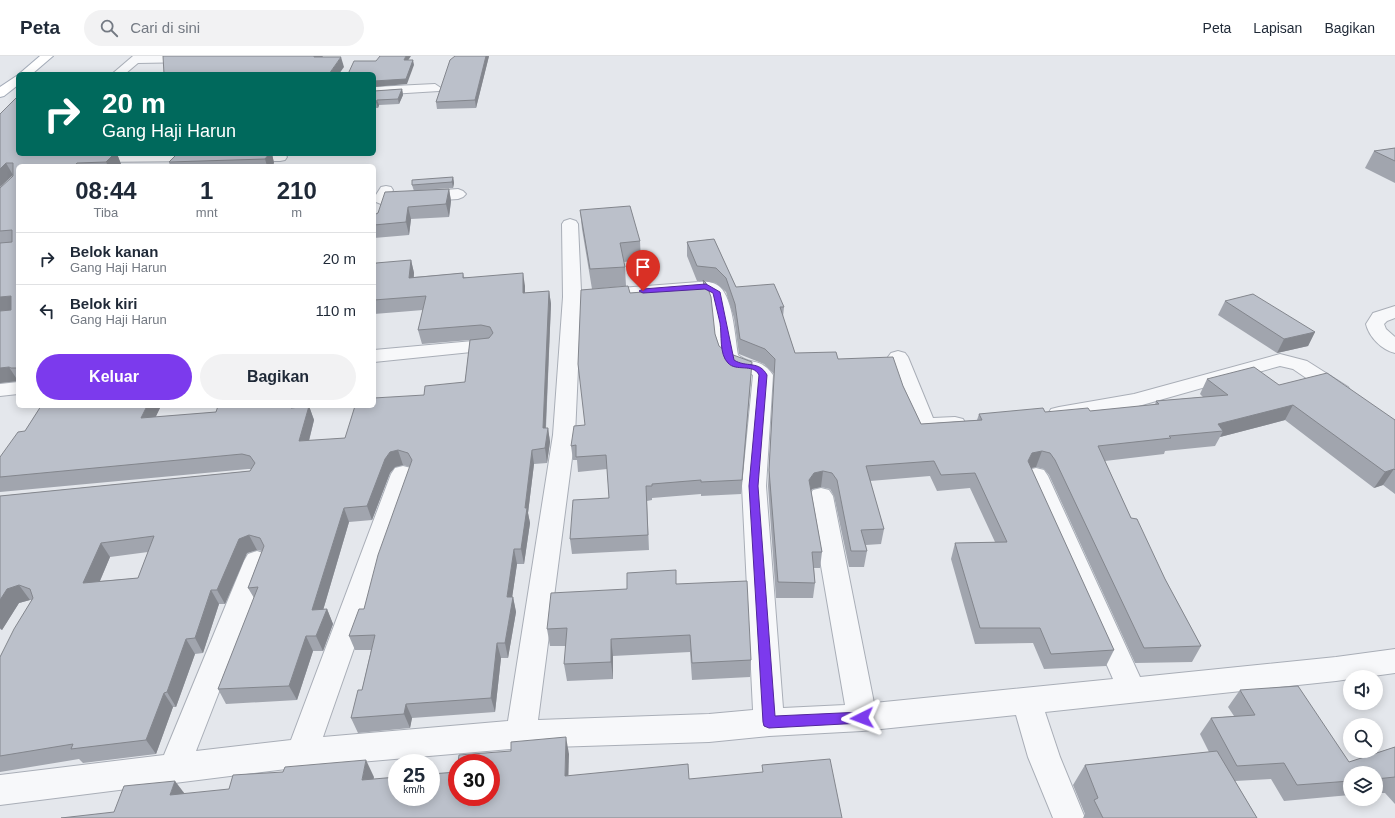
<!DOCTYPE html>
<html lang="id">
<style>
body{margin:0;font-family:Helvetica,sans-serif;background:#f2f2f3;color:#1f2937;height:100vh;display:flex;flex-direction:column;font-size:15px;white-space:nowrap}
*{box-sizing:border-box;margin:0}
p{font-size:13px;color:#747a83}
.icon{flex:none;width:22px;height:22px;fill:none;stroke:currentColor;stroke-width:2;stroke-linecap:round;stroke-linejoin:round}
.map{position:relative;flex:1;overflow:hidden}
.panel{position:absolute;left:16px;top:108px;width:360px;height:244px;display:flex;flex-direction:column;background:#fff;border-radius:6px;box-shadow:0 2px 10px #0003}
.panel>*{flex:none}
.hud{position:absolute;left:16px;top:16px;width:360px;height:84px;border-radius:6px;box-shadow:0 2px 10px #0003;background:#00695c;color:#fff;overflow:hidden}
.controls{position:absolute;left:1343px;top:614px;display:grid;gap:8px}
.controls a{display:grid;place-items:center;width:40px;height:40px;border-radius:50%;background:#fff;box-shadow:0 2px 10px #0003;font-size:20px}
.speed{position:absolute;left:388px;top:698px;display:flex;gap:8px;font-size:20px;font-weight:700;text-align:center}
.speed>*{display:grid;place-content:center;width:52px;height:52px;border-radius:50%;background:#fff;box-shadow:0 2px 10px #0003;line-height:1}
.speed small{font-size:10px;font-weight:400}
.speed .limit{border:6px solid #d22;background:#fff;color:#111}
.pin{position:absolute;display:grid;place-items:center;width:34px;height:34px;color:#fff;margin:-41px -17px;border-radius:50% 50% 50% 0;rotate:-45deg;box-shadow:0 0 4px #0007}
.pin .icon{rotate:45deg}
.me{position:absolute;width:44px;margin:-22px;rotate:267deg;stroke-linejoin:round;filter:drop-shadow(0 0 3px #0008)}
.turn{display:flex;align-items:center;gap:14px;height:84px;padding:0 20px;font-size:18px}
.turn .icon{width:52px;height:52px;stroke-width:2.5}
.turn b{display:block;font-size:28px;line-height:34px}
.eta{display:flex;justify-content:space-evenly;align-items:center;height:68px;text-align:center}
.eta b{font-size:24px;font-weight:700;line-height:28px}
.primary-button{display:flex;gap:8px;margin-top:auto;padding:8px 20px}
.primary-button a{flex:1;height:46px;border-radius:24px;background:#7c3aed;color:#fff;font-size:16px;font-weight:700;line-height:46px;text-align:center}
.primary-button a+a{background:#f2f2f3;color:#1f2937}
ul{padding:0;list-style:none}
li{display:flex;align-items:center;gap:12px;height:52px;padding:0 20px;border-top:1px solid #e0e1e3}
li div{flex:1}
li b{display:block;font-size:15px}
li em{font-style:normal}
header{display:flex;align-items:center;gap:24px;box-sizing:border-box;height:56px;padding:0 20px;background:#fff;border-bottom:1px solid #e0e1e3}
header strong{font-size:19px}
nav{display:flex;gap:22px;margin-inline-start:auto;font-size:14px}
.search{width:280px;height:36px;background:#f2f2f3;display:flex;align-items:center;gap:10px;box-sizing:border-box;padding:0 14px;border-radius:22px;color:#747a83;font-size:15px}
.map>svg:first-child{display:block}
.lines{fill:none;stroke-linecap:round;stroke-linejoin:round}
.minor-casing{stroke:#a9aeb7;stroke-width:2}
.primary-casing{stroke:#a3abb8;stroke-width:2}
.minor{fill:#f7f8fa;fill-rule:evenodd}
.primary{fill:#fff;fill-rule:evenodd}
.wall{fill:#a1a5ae;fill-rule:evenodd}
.shaded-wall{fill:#83868d}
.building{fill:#bbc0ca;stroke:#83868d;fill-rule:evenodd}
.route{fill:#7c3aed;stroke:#51269a}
</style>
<header>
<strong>Peta</strong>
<div class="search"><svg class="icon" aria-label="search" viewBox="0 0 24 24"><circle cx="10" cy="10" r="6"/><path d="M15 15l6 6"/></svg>Cari di sini</div>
<nav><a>Peta</a><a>Lapisan</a><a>Bagikan</a></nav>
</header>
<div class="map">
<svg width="1395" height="762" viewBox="0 0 1395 762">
<rect width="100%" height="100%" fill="#e4e7ec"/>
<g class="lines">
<g class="minor-casing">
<g id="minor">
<polygon points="133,0 194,0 199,3 193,6 138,7 125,18 112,18"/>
<polygon points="435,28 441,32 439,35 374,39 374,31"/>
<polygon points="88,98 209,98 211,101 209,104 204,105 89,106 84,105 82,102"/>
<polygon points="238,98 285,98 287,101 285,104 280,105 243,105 238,104 236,101"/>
<polygon points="386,130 391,131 393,134 391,138 458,133 463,135 466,138 463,141 458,143 381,148 376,146 374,142 381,131"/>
<path d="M570,163L576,165L578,168L581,235L699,226C706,225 715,226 720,231C733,243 735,281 738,299C750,310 760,300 773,319L766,430L783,652L845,649L809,440L813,434L821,432L829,434L833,440L874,647L1113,623L1024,420L1028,414L1036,412L1044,414L1048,420L1140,621L1336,601L1395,593V617L1366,621H1350V623L1336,625L1045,656L1060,701L1085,762H1053L1028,701L1016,659L862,675L769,680L709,686L521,692L302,711L0,749V719L164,699L244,505L248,498L257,495L266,498L270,505L196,695L291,684L391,418L395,412L403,410L411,412L415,418L323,681L508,665L553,379L563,241L562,168L564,165ZM699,236L705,237L710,243C712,260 713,303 729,311C737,315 746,314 753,319L742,430L753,654L709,658L538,664L575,379L581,246Z"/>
<path d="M1395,250V262L1387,265L1384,268L1386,273L1395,281V297C1382,294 1369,281 1366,268L1373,257Z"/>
<polygon points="484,284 491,286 494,290 491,294 374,306 374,294"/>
<polygon points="898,295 905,297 908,301 933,362 955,361 963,363 966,368 963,373 930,376 916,371 888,301 891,297"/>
<polygon points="1280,298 1307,305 1348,331 1351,336 1348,341 1341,342 1334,341 1293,313 1280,310 1135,351 1059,365 1051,363 1048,358 1051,353 1059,351 1134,338"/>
<polygon points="18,326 18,338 0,340 0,328"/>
</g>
</g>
<g class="primary-casing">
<g id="primary">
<polygon points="40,0 53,0 32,18 19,18"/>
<polygon points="18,19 18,29 4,40 0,41 0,31"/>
</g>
</g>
<use href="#minor" class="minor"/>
<use href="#primary" class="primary"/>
</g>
<g class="wall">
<polygon points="455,0 489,0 476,52 437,53 436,46"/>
<polygon points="402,33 403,39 399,48 379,49 378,52 374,52 374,35"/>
<polygon points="0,58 18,98 117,98 121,108 119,110 18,110 18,325 0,327 0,132 13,120 13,119 0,131"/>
<polygon points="1395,92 1395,127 1365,112 1374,95"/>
<polygon points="272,98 274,107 272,110 170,110 169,106"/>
<polygon points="453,121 454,127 453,132 420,134 449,133 451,145 449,161 411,163 409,179 374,182 374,159 378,157 414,135 412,129"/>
<polygon points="580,154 640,185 641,204 624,206 625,211 626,230 592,233 582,173"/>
<polygon points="714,183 736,231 784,251 783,261 795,297 838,303 903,330 921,368 977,364 979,358 1045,356 1090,355 1155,349 1156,345 1203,341 1200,338 1207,323 1279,329 1395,364 1395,438 1383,429 1374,432 1285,364 1220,381 1215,390 1165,395 1164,398 1105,405 1131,462 1165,523 1201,590 1192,606 1135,607 1049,419 1044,413 1036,411 1031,412 1114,594 1106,610 1044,613 1033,587 975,588 951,503 955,487 995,486 970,432 937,435 930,420 870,425 884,473 881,488 866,489 867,495 864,511 849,511 834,440 830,433 821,431 812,433 811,434 822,496 820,512 814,512 815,527 813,542 776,542 768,430 774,318 764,308 739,298 734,262 726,236 716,227 704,225 706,227 715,278 719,290 751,320 741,438 701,440 701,438 652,442 652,444 647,445 649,494 572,498 570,483 609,442 607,413 578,416 577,404 573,404 571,390 585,369 630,237 703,231 703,225 697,225 687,200 687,186"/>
<path d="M411,204L414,217V221L463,217L464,221L525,230V237L549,235L551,248L546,372H548L550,386L547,407L534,408L528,457L530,467L524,508H517L512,541H513L516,556L508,602H501L495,656L412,662L410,672L358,677L351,662L362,634L371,594H355L349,580L364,553L410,411L403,409L395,411L390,417L372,464L349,466L323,554L327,553L333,568L323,595H313L297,644L226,648L218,633L254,542L248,532L262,495L257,494L247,497L225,548H219L203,597L195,598L176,651H173L156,698L83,707L79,703L0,716V601L32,544H30L19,547L2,574L0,573V440L250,415L251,413H248L0,436V401L25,375L41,350H161L155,361L303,350L302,351L309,350L314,364L309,385L345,382L424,339L465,326L470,284L422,288L418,274L423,254L374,258V213ZM148,496L138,522L100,525L110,501Z"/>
<polygon points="1225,245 1315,276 1308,290 1277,297 1218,259"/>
<polygon points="676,528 751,604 750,621 692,624 690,596 613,600 613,623 567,625 564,608 566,590 550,590 547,573 627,533"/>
<polygon points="1240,634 1349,706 1395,691 1395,748 1385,737 1376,737 1376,717 1350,717 1350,739 1284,745 1271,723 1235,725 1257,762 1083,762 1085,758 1073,729 1085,709 1209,696 1200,678 1211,662 1234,660 1228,651"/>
</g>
<g class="shaded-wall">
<polygon points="314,0 323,0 316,11 314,1"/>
<polygon points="406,0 411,0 405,9 404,4"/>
<polygon points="486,0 489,0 476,52 475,44"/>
<polygon points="341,1 344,11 339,18 329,18"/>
<polygon points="413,4 414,9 407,28 374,31 374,25"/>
<polygon points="402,33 403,39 399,48 398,43"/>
<polygon points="377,44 379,49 378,52 376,46"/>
<polygon points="114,98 117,98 121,108 119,110 108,110 106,106"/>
<polygon points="269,98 272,98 274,107 272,110 267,110 265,103"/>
<polygon points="6,107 13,119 0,131 0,113"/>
<polygon points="77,107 78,110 74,110"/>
<polygon points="453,121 454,127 453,132 452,126"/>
<polygon points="449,133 451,145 449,161 446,148"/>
<polygon points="408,151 411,163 409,179 406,166"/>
<polygon points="411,204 414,217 412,235 409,222"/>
<polygon points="523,217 525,230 525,250 523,237"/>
<polygon points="549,235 551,248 545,386 543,372"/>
<polygon points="11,240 18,253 0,255 0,241"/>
<polygon points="1315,276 1308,290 1277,297 1284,283"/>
<polygon points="752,306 751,320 741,438 742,424"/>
<polygon points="9,311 18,325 0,327 0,312"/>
<polygon points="1293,349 1285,364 1220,381 1223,375 1218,368"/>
<polygon points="147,350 161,350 148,377 141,362"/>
<polygon points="292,350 303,350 297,366 291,352"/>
<polygon points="309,350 314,364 305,400 299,385"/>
<polygon points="548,372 550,386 547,407 545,392"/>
<polygon points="398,394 403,409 395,411 390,417 372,464 367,450 385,403 390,396"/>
<polygon points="532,394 534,408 528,457 530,467 524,508 521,493 525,452"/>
<polygon points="1042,395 1036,411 1027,413 1028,405 1032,397"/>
<polygon points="1394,413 1383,429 1374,432 1385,416"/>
<polygon points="823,415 821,431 812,433 808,440 809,424 814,417"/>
<polygon points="344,452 349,466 319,568 312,554"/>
<polygon points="249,479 257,494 247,497 225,548 217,534 239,483"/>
<polygon points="101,487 110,501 93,541 83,527"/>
<polygon points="514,493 517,508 510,556 507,541"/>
<polygon points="19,529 30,544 19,547 2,574 0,572 0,544 7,533"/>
<polygon points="211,534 219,548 203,597 195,582"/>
<polygon points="513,541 516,556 508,602 505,587"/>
<polygon points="327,553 333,568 323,595 316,580"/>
<polygon points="306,580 313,595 297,644 289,630"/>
<polygon points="186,583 195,598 176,651 167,636"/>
<polygon points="611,583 613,600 613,623 611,606"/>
<polygon points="497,587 501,602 495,656 491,642"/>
<polygon points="164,637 173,651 156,698 146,684"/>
<polygon points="406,648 412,662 410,672 404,658"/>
<polygon points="566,681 569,698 568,737 565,720"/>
<polygon points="366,704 374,721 370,741 362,724"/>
<polygon points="175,725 188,742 170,739"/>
</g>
<g class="building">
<polygon points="163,0 314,0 314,1 341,1 329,18 164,18"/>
<polygon points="380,0 406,0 404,4 413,4 406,23 374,25 374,18 348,18 354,5 376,5"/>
<polygon points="455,0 486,0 475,44 436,46 450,4"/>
<polygon points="402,33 398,43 377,44 376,46 374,46 374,35"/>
<polygon points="18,40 18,98 114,98 106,106 77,107 74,110 18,110 18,312 11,312 9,311 0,312 0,255 11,254 11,240 0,241 0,187 12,186 12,174 0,175 0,132 13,120 13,107 6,107 0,113 0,58"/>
<polygon points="1395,92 1395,105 1374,95"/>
<polygon points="177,98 269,98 265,103 169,106"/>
<polygon points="453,121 452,126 412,129 412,124"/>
<polygon points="449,133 446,148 408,151 406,166 374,169 374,159 378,157 385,136"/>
<polygon points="630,150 640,185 620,187 625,211 590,213 580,154"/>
<polygon points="714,183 736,231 774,228 784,251 780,251 795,297 836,296 838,303 893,301 903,330 921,368 982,364 979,358 1043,352 1045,356 1088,352 1090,355 1159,348 1156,345 1228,339 1207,323 1254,311 1279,329 1327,317 1395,364 1395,414 1394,413 1385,416 1293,349 1218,368 1223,375 1169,380 1171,382 1098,390 1131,462 1137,463 1165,523 1201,590 1144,592 1055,404 1050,397 1042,395 1032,397 1028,405 1114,594 1051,598 1040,572 980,572 955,487 1007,486 975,417 941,419 934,405 866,410 884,473 861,474 867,495 851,495 837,424 832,417 823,415 814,417 809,424 822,496 812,496 815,527 778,526 769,414 775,303 765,293 740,283 735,248 726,222 716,212 697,210 687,186"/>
<path d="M411,204L409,222L463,217V222L523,217V237L549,235L543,372H548L545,392L532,394L525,452H527L521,493H514L507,541H513L505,587H497L491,642L406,648L404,658L351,662L358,634H362L375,579L349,580L359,553H364L378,499L412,404L408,397L398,394L390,396L385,403L367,450L344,452L312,554L327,553L316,580H306L289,630L218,633L258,531L248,532L264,490L260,482L249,479L239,483L217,534H211L195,582L186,583L167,636L164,637L146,684L71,693L73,688L0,700V601L14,573L33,542L30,533L19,529L7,533L0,544V440L250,415L255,407L250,400L242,398L0,421V401L18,376L25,375L41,350H147L141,362L216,356L218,350H292L291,352L309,350L299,385L345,382L355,350H374V342L424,339L425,330L465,326L470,284L489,282L493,277L490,271L481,269L418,274L426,240L374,244V213L376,207ZM154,480L138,522L83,527L101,487Z"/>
<polygon points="703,224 706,227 711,241 715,278 719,290 728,297 752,306 742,424 701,426 701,424 652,428 652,430 646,430 648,479 570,483 573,444 609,442 606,399 576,401 576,389 571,390 574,370 585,369 578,308 581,234 628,230 630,237 705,231"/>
<polygon points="1253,238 1315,276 1284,283 1225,245"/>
<polygon points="676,514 676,528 747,525 751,604 692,607 690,579 611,583 611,606 564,608 567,572 547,573 551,537 627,533 627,517"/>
<polygon points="1298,630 1349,706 1395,691 1395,721 1376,723 1376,717 1350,717 1350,725 1297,729 1284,707 1237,710 1211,662 1255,659 1240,634"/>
<polygon points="566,681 565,720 688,708 689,723 763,716 762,709 830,703 842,762 61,762 114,756 124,730 175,725 170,739 229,733 233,719 283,716 285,711 366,704 362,724 397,721 397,741 431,741 431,718 457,716 457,713 457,741 491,741 491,707 458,707 459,699 511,695 511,686"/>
<polygon points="1217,695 1257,762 1103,762 1094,744 1098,742 1085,709"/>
</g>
<path class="route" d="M706,228L720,236L734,304C746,312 759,304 767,319L758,430L775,660L862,656L867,658L869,662L867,666L862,667L769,672L764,670L763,666L749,430L759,319C753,307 736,316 728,307C719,298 722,279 720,267C718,257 715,247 713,237L705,233L643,237L639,235L643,233Z"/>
</svg>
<div class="controls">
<a><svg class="icon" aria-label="sound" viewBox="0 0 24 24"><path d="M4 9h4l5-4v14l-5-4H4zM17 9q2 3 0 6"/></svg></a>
<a><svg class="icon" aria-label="search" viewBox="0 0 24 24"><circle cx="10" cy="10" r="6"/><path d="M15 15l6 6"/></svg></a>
<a><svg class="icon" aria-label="layers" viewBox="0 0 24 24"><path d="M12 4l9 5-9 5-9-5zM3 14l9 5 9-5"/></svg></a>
</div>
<div class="speed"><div>25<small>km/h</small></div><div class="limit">30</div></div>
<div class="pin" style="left:643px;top:235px;background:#d93025"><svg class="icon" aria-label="arrive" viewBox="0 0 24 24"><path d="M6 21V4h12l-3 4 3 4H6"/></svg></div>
<svg class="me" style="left:862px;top:662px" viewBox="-20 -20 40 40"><path d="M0-17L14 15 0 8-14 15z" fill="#7c3aed" stroke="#fff" stroke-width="4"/></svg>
<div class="hud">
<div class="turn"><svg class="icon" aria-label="right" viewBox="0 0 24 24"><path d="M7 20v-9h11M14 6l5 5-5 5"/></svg><div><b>20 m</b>Gang Haji Harun</div></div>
</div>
<section class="panel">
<div class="eta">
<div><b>08:44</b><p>Tiba</p></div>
<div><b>1</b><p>mnt</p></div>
<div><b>210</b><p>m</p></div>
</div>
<ul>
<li><svg class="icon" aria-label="right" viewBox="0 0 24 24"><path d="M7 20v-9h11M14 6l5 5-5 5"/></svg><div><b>Belok kanan</b><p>Gang Haji Harun</p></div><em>20 m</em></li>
<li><svg class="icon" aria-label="left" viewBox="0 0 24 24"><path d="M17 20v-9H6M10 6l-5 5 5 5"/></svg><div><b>Belok kiri</b><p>Gang Haji Harun</p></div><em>110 m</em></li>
</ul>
<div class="primary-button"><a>Keluar</a><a>Bagikan</a></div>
</section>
</div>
